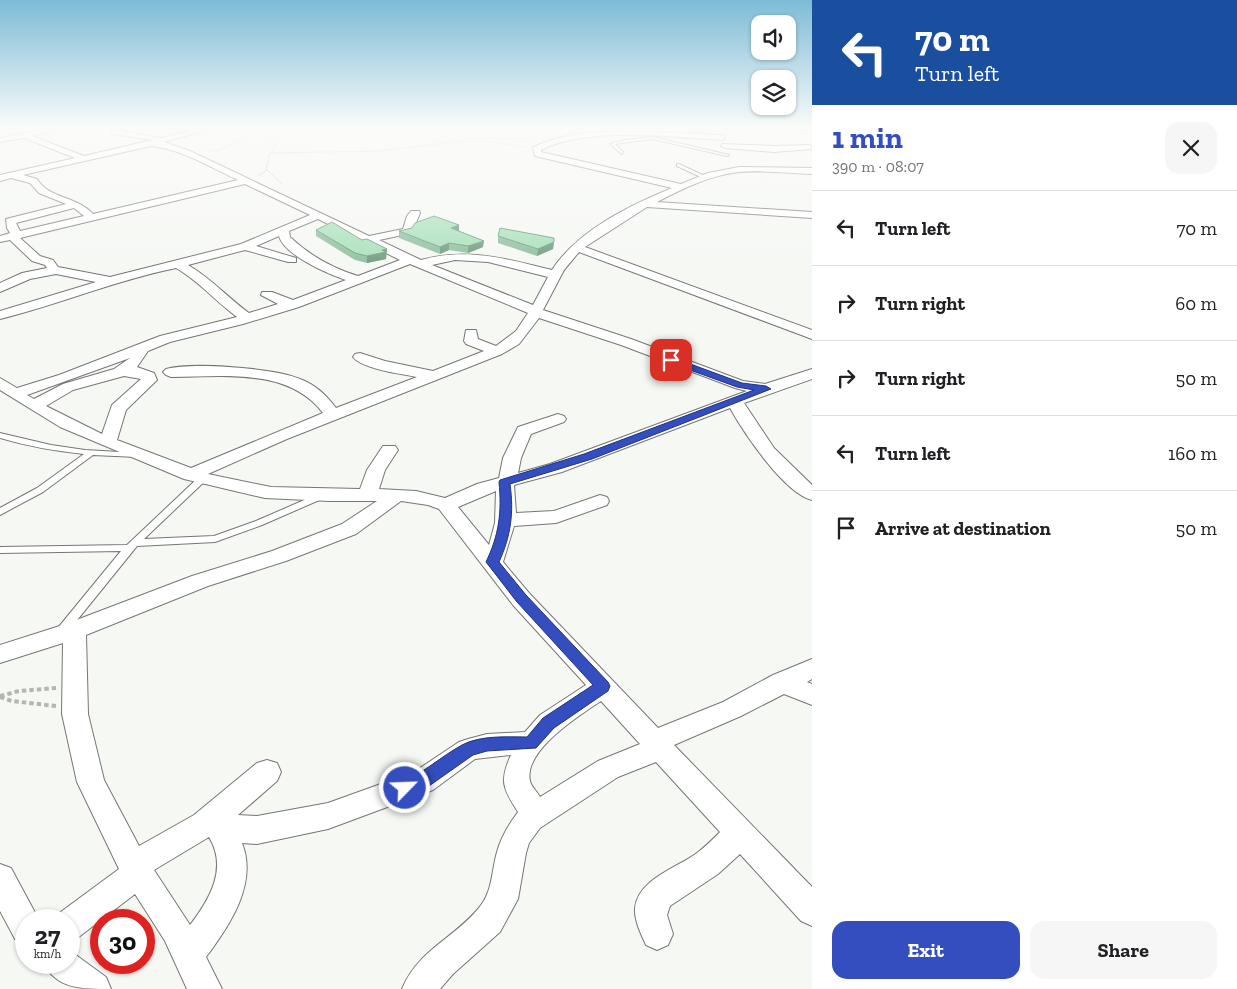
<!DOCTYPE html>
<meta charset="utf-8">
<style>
body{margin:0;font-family:"Zilla Slab",serif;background:#f6f6f6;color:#202124;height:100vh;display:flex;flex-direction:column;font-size:19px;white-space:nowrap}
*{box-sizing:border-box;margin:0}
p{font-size:16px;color:#757577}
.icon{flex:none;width:28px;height:28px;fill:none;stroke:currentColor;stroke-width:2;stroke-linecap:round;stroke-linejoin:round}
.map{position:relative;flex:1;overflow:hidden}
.panel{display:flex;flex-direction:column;background:#fff;width:425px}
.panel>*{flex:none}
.guide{background:#1a4fa0;color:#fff;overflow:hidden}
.fabs{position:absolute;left:751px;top:15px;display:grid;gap:10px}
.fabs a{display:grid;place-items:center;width:45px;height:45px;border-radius:10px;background:#fff;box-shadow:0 1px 4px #0004;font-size:25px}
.speed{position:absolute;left:15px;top:909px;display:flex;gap:10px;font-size:25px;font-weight:700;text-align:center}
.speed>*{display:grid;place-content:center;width:65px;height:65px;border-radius:50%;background:#fff;box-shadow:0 1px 4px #0004;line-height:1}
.speed small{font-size:12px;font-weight:400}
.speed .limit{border:8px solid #d22;background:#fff;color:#111}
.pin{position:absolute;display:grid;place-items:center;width:42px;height:42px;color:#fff;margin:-21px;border-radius:10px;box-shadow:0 2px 8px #0006}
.me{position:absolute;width:55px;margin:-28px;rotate:66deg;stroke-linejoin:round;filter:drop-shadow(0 0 4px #0008)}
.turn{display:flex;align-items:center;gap:18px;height:105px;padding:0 20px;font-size:22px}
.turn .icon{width:65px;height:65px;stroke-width:2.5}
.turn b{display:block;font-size:35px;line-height:42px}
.round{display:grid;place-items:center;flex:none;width:52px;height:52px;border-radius:15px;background:#f6f6f6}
.headline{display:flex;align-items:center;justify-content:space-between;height:85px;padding:0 20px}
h1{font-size:30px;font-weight:700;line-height:38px;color:#344ebf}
.button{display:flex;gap:10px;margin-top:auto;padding:10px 20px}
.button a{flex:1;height:58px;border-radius:15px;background:#344ebf;color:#fff;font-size:20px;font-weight:700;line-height:58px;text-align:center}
.button a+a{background:#f6f6f6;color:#202124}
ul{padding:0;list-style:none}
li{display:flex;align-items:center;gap:15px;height:75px;padding:0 20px;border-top:1px solid #e0e0e0}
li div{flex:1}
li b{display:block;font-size:19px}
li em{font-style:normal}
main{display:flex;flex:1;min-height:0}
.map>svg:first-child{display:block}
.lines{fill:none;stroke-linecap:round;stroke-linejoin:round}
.lane-casing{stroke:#767774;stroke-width:2}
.street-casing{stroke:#767774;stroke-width:2}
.path-far1{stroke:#b5b6b3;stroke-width:1;stroke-dasharray:2 1;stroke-linecap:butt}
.path{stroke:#b5b6b3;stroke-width:4;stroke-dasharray:4.5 3;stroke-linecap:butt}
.lane{fill:#fff;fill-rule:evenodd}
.street{fill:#fff;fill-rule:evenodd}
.wall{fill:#92c2a2}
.shaded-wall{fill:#779e84}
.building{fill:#aae1bc;stroke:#779e84}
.route{fill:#344ebf;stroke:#22337c}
</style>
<main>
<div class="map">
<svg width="812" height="989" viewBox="0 0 812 989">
<rect width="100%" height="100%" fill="#f6f8f4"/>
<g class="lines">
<g class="lane-casing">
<g id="lane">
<polygon points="655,137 657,138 729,155 727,156 652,139 615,144 623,152 622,154 610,144 624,140"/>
<polygon points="677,164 679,164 707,177 703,178 677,166"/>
<path d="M0,433L51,445L85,450L137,453L141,455L137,457L93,455L43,492L0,515V508L37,488L84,454C55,451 27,446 0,438Z"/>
<polygon points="203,475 206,476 207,478 206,480 144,539 214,536 256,521 318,494 324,494 325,496 324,498 262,525 215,542 137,546 65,635 61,636 57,635 56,632 57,629 121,551 0,553 0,547 127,545 200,476"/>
</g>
</g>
<g class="street-casing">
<g id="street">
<path d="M45,129H59L32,136L84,156L152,140L112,134L111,132L115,130L161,138L199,129H210L164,142L190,151L369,236L403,229L407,216L411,211H419L420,213L412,233L379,240L421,260C467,247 507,259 552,270C578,230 629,206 672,188L535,156L533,147C576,127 627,131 674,133C690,134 708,133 724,136L725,138L721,140C667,137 591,126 541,150V152L681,184L708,173L739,167L812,168V174C788,173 763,170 739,172C710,175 682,189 657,202L812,212V218L647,207L585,247L812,330V339L579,252L564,270L543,310L631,339L743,381L765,384L812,369V379L744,403L774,448L812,485V500C784,493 744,433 730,408L562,472L514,485L516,513L554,511L600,495L607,497L609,501L607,505L556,523L514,526L503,562L529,593L658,728L723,702L773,675L812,659V679L807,682L812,684V705L784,694L741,716L674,745L812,887V926L801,921L740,854L718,874L670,906L667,915L673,934L668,945L657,950L646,945C641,934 634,920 635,908C638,879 677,868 697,853C705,847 713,839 720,832L656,762L618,777L540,828L529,843L526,853L518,899L500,932L453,974L440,989H402C418,950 453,939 478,909C493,892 491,873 497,852C501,837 509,824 518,812C503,789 499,781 511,755L475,759L433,790L328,829L257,844L242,843C258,883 230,925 206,957L222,989H187L165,941L135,894L80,936L69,941V920H55L58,914L119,869L77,782L62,714L63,643L0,663V645L66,624L192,576L272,551L342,524L377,501H329L265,498L184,479L60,427L0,390V378L17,388L59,375L160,336L237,317C215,301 199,281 176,268C116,280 60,304 0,319V311L96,282L56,274L30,279L0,292V283L22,273L47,268L45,265L32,261L10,240L0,242V236L10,233L7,228L6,219L66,204L39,193L30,183L11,178L0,181V175L75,158L24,138L0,142V138ZM151,146C181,149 210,167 238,180L93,214C77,196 49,199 37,179L23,175ZM245,184L310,215L241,244L110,277L58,267L53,260L40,256L20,238ZM74,208L84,216L20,231L16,223ZM318,219L400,260L358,276C332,268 309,255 290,237L289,231ZM279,236C284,255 328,274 346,280L293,300L272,292H262L261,295L278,304L249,313C228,298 211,278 188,265L245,250L288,262H296V258L256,246ZM455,260L488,262L548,277L533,305L432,265ZM410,264L528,313L516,331L496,346L478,339L476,330H466L464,341L466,344L484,351L433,371L385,361L360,353L355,354L353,357C362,369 402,374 417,377L336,408C326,395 316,385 300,379C275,368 192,362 166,369L163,372L166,375L171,377C222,377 288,367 323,413L191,468L117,440L126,410L157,380L154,373L137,367L148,351L170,342L243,324L299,307ZM539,318L621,345L735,388L747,391L550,464L518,473L521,458L531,434L564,422L566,419L564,416L558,414L518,427L503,458L499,478L477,484L445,498L416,491L379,489L385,470L398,450L395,446H383L367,470L360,489L271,487L208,474L287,439L502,354L519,344ZM130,358L114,369L63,384L34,399L27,395ZM124,376L141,379L112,405L102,434L46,406L73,390ZM496,491L495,523L489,545L458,507ZM401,501L428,505L439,509L513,605L586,685L540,715L525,732L487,734L468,739L459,742L414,772L328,803L257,816L238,815L277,781L281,772L277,763L267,760L257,763L194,815L139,846L104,780L88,714L86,635L208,586L286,561L356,534ZM601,701L640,744L598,761L540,797C538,793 533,788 531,784C519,753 580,715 601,701ZM209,837C228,868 210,899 190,925L154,870Z"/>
<polygon points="800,129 812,129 812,133 801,131"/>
<polygon points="722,144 774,146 810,145 812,149 774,152 725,148 721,146"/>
<polygon points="0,864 11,868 39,920 26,920 26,944 15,939 0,911"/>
<path d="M69,950L106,977L111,989C81,989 56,989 43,962H69Z"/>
</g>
</g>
<g class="path-far1">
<polyline points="478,140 526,147"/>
<polyline points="210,151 220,150 248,134 268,129"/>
<polyline points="270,153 379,151 485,138 531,140"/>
<polyline points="267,170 283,185"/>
<polyline points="258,175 266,171 269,155 276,146 268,136 268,129"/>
</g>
<g class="path">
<polyline points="0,696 19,691 56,688"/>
<polyline points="0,697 12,701 56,706"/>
</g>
<use href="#lane" class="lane"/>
<use href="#street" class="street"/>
</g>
<g class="wall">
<polygon points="459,225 459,231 483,247 468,253 449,250 440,254 399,238 399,231"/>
<polygon points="316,230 387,249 386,259 367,263 355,260 316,236"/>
<polygon points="498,236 554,242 553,249 537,256 498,243"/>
</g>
<g class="shaded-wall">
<polygon points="459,225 459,231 451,228"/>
<polygon points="484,241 483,247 468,253 468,246"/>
<polygon points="554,242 553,249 537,256 538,249"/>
<polygon points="449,243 449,250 440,254 440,247"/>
<polygon points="387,249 386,259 367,263 367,256 382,250"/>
</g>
<g class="building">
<polygon points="434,216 459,225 451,228 484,241 468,246 449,243 440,247 399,231 412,228 415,223"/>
<polygon points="332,222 362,240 367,239 387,249 382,250 386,252 367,256 355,253 316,230"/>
<polygon points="500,228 554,238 554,242 538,249 498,236"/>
</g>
<linearGradient id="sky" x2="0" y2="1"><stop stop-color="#7dbbd6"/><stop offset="0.48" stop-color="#fbfcfa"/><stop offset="1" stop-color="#fbfcfa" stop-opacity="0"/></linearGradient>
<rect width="812" height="267" fill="url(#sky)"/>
<path class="route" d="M668,358H674L742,383L766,386L771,389L592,459L510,484C514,512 511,536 499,562L526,595L608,682L610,686L608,691L554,728L536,748L487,751L473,755L429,786L405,796L399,793L397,788L399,783C423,774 440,757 462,745C481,735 506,737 527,737L543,718L593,685L517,602L486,562C499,535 502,512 499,482L500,480L584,454L754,390L737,387L668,362Z"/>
</svg>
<div class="fabs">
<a><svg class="icon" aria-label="sound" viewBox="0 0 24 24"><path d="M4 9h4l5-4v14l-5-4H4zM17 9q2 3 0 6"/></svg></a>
<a><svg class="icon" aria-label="layers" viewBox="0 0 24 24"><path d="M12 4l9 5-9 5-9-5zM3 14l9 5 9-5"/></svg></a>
</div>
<div class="speed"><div>27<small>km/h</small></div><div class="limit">30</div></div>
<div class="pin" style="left:671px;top:360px;background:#d93025"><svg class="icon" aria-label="arrive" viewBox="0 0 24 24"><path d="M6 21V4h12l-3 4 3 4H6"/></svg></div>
<svg class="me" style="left:405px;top:788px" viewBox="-20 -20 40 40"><circle r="17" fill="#344ebf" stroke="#fff" stroke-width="3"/><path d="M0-11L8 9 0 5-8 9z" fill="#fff"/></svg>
</div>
<section class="panel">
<div class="guide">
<div class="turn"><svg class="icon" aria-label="left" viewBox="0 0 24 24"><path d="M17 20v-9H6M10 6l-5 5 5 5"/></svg><div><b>70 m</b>Turn left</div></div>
</div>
<div class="headline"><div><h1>1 min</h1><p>390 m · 08:07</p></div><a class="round"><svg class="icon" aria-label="close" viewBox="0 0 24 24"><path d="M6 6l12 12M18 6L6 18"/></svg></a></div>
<ul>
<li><svg class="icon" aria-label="left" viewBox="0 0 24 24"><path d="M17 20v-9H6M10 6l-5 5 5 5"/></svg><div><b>Turn left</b></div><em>70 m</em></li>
<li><svg class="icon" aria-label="right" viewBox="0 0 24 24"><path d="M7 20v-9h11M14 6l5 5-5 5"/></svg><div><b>Turn right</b></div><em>60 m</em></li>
<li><svg class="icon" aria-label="right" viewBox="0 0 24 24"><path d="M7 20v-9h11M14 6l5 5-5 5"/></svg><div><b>Turn right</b></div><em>50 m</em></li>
<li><svg class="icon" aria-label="left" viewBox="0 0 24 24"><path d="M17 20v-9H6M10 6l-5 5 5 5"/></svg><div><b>Turn left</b></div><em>160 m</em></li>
<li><svg class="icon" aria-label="arrive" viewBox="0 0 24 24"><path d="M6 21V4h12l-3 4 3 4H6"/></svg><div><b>Arrive at destination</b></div><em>50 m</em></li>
</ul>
<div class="button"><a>Exit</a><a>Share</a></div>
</section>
</main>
